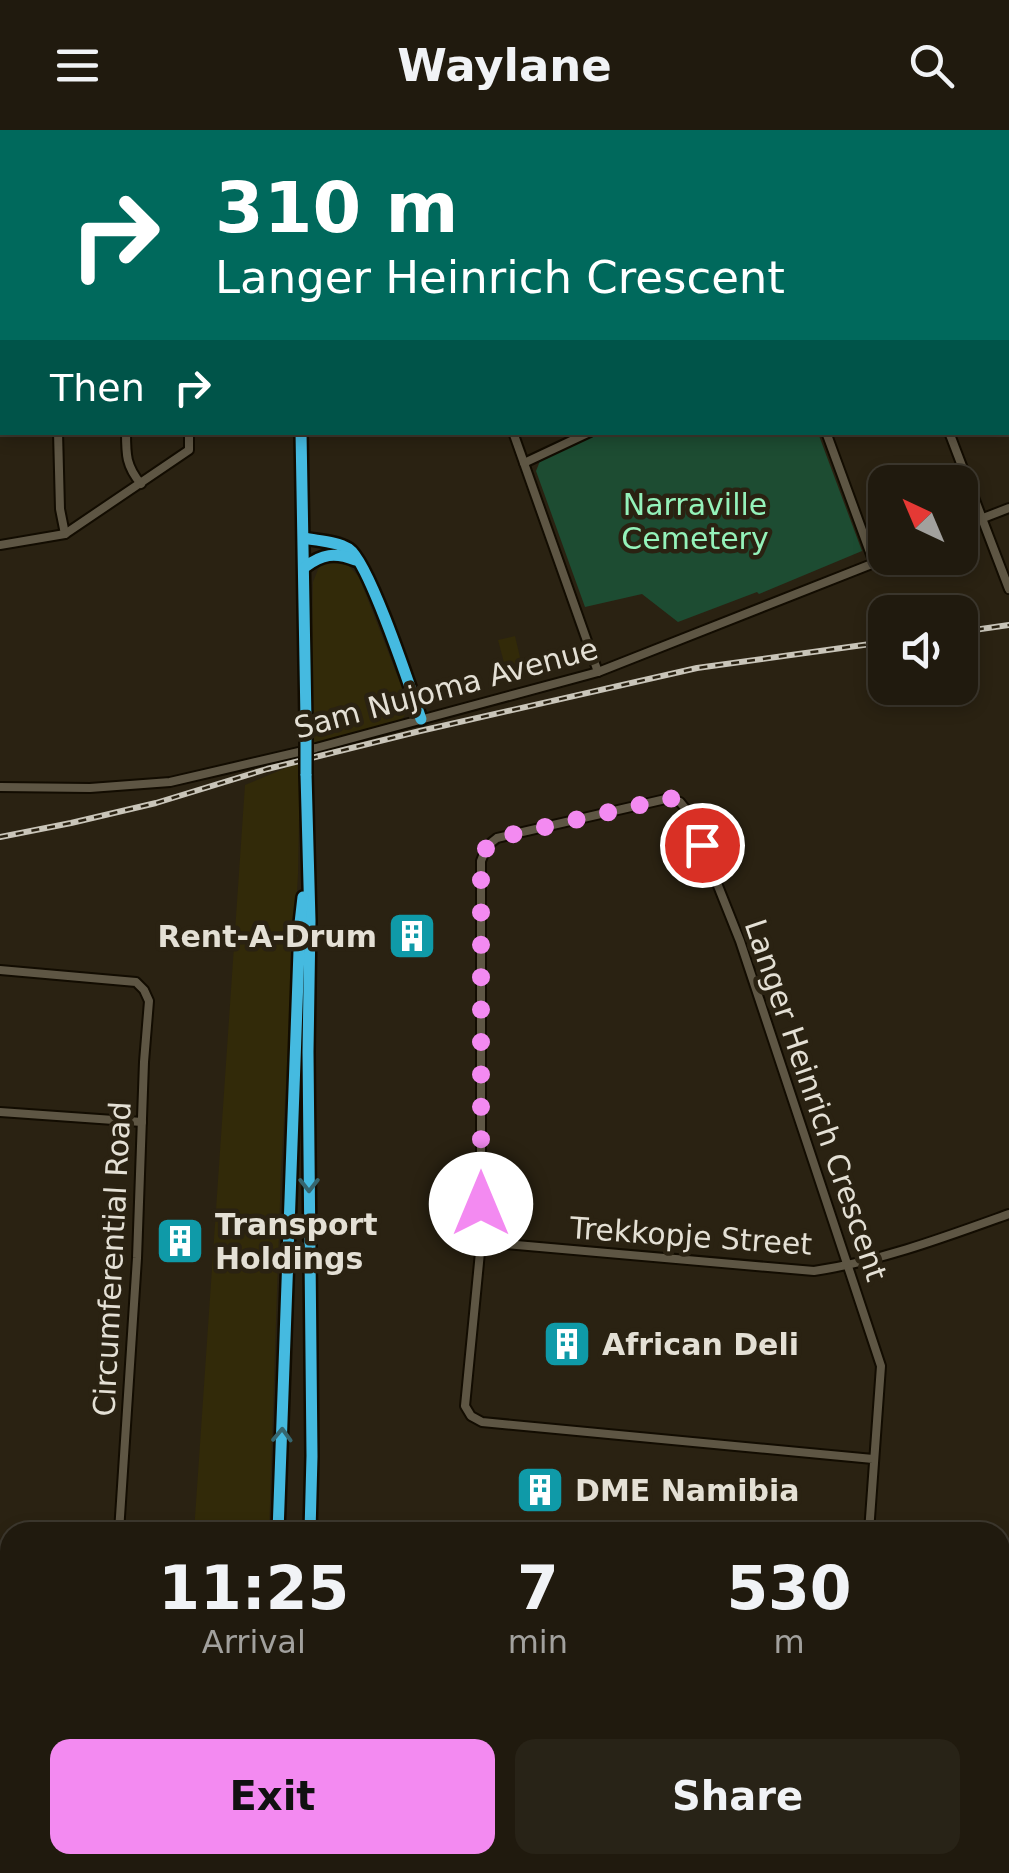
<!DOCTYPE html>
<style>
body{margin:0;font-family:"DejaVu Sans",sans-serif;background:#282317;color:#f1f3f6;height:100vh;display:flex;flex-direction:column;font-size:38px;white-space:nowrap}
*{box-sizing:border-box;margin:0}
p{font-size:32px;color:#a2a19e}
.icon{flex:none;width:55px;height:55px;fill:none;stroke:currentColor;stroke-width:2;stroke-linecap:round;stroke-linejoin:round}
.map{position:relative;flex:1;overflow:hidden}
.drawer{position:absolute;left:0px;top:1392px;width:1010px;height:352px;display:flex;flex-direction:column;background:#201a0e;border-radius:30px 30px 0 0;box-shadow:0 5px 15px #0003,0 0 0 2px #3d382e}
.drawer>*{flex:none}
.guide{position:absolute;left:0px;top:0px;width:1010px;height:305px;box-shadow:0 5px 15px #0003,0 0 0 2px #3d382e;background:#00695c;color:#fff;overflow:hidden}
.needle{width:65px;rotate:316deg}
.fabs{position:absolute;left:868px;top:335px;display:grid;gap:20px}
.fabs a{display:grid;place-items:center;width:110px;height:110px;border-radius:20px;background:#201a0e;box-shadow:0 5px 15px #0003,0 0 0 2px #3d382e;font-size:50px}
.pin{position:absolute;display:grid;place-items:center;width:85px;height:85px;color:#fff;margin:-42px;border:5px solid #fff;border-radius:50%;box-shadow:0 2px 10px #0007}
.me{position:absolute;width:110px;margin:-55px;rotate:0deg;stroke-linejoin:round;filter:drop-shadow(0 0 8px #0008)}
.turn{display:flex;align-items:center;gap:35px;height:210px;padding:0 50px;font-size:45px}
.turn .icon{width:130px;height:130px;stroke-width:2.5}
.turn b{display:block;font-size:70px;line-height:85px}
.then{display:flex;align-items:center;height:95px;padding:0 50px;background:#0003;gap:20px;font-size:38px}
.eta{display:flex;justify-content:space-evenly;align-items:center;height:170px;text-align:center}
.eta b{font-size:60px;font-weight:700;line-height:70px}
.action{display:flex;gap:20px;margin-top:auto;padding:20px 50px}
.action a{flex:1;height:115px;border-radius:20px;background:#f38af1;color:#111;font-size:40px;font-weight:700;line-height:115px;text-align:center}
.action a+a{background:#282317;color:#f1f3f6}
header{display:flex;justify-content:space-between;align-items:center;height:130px;padding:0 50px;background:#201a0e;font-size:45px;font-weight:700}
.map>svg:first-child{display:block}
.green{fill:#1d4c32}
.sand{fill:#322a09}
.lines{fill:none;stroke-linecap:round;stroke-linejoin:round}
.minor-casing{stroke:#120c01;stroke-width:12}
.major-casing{stroke:#120c01;stroke-width:15}
.highway-casing{stroke:#120c01;stroke-width:16}
.minor{stroke:#5e5644;stroke-width:8}
.major{stroke:#4f92a2;stroke-width:10}
.highway{stroke:#45bae0;stroke-width:11}
.rail-casing{stroke:#c9c5b9;stroke-width:6}
.rail{stroke:#2a2212;stroke-width:2.5;stroke-dasharray:8;stroke-linecap:butt}
.highway-bridge-casing{stroke:#120c01;stroke-width:16;stroke-linecap:butt}
.highway-bridge{stroke:#45bae0;stroke-width:11}
.oneway{stroke:#36666f}
.route{stroke:#f38af1;stroke-width:18;stroke-dasharray:0 32.4}
.labels{text-anchor:middle;dominant-baseline:central;stroke-width:9;stroke-linejoin:round;paint-order:stroke}
.park-label{font-size:30px;fill:#94f2ba;stroke:#2a2212}
.street-label{font-size:30px;fill:#e4e0d5;stroke:#2a2212}
.poi-label{font-size:30px;font-weight:bold;fill:#e4e0d5;stroke:#2a2212;text-anchor:start}
</style>
<header><svg class="icon" aria-label="menu" viewBox="0 0 24 24"><path d="M4 6h16M4 12h16M4 18h16"/></svg>Waylane<svg class="icon" aria-label="search" viewBox="0 0 24 24"><circle cx="10" cy="10" r="6"/><path d="M15 15l6 6"/></svg></header>
<div class="map">
<svg width="1009" height="1743" viewBox="0 0 1009 1743">
<rect width="100%" height="100%" fill="#2a2212"/>
<polygon class="green" points="601,303 818,303 862,421 759,464 757,462 678,492 642,464 585,477 536,341 540,331"/>
<g class="sand">
<path d="M333,429L345,432L359,447L408,573C407,586 403,589 392,595L311,615L313,452L319,437Z"/>
<polygon points="515,506 523,540 507,544 498,510"/>
<polygon points="300,632 298,744 281,1041 269,1402 194,1402 245,655"/>
</g>
<g class="lines">
<g class="minor-casing">
<g id="minor">
<polyline points="49,0 49,2"/>
<polyline points="116,0 116,2"/>
<polyline points="156,0 159,2"/>
<polyline points="526,0 527,2"/>
<polyline points="616,0 617,2"/>
<polyline points="763,0 765,2"/>
<polyline points="3,2 26,0"/>
<polyline points="177,2 179,0"/>
<polyline points="413,2 414,0"/>
<polyline points="695,2 700,0"/>
<polyline points="964,2 972,0"/>
<polyline points="992,2 996,0"/>
<polyline points="1008,83 1009,82"/>
<polyline points="1008,232 1009,236"/>
<polyline points="58,302 60,379 65,404"/>
<path d="M126,302C126,325 126,336 141,354"/>
<polyline points="513,302 598,542"/>
<polyline points="826,302 874,433"/>
<polyline points="949,302 1009,459"/>
<polyline points="524,333 590,302"/>
<polyline points="960,397 1009,378"/>
<polyline points="0,415 65,404 189,320 189,302"/>
<polyline points="0,657 90,658 170,652 316,618 598,542 887,428"/>
<polyline points="0,840 136,852 144,860 149,871 144,932 137,1128 119,1402"/>
<polyline points="0,982 142,992"/>
<path d="M481,1112L814,1141C881,1131 945,1107 1009,1084"/>
<polyline points="869,1402 881,1236 740,811 689,683 680,672 670,668 497,708 487,716 481,731 481,1112 465,1276 471,1286 482,1292 873,1329"/>
<polyline points="0,1531 10,1532"/>
<polyline points="1000,1548 1009,1547"/>
<polyline points="843,1743 844,1735"/>
<polyline points="851,1743 852,1735"/>
</g>
</g>
<g class="major-casing">
<g id="major">
<polyline points="0,1681 10,1682"/>
<polyline points="0,1689 10,1690"/>
<polyline points="146,1735 154,1743"/>
<polyline points="520,1735 633,1743"/>
<polyline points="417,1743 453,1735"/>
<polyline points="821,1743 831,1735"/>
</g>
</g>
<g class="highway-casing">
<g id="highway">
<polyline points="305,0 305,2"/>
<polyline points="301,302 306,591"/>
<path d="M304,408C318,411 336,411 349,419C369,432 411,560 421,589"/>
<path d="M305,437C322,424 335,422 355,430"/>
<polyline points="306,644 310,791 308,922 312,1326 310,1402"/>
<polyline points="278,1402 300,793 303,767"/>
<polyline points="174,1735 176,1743"/>
<polyline points="369,1743 370,1735"/>
</g>
</g>
<use href="#minor" class="minor"/>
<use href="#major" class="major"/>
<use href="#highway" class="highway"/>
<g class="rail-casing">
<g id="rail">
<polyline points="960,502 1009,495"/>
<polyline points="0,707 71,693 156,673 267,639 420,601 697,538 885,512"/>
</g>
</g>
<use href="#rail" class="rail"/>
<g class="highway-bridge-casing">
<polyline id="highway-bridge" points="306,591 306,644"/>
</g>
<use href="#highway-bridge" class="highway-bridge"/>
</g>
<defs><path id="oneway-chevron" d="M-2-3.5L2.5 0L-2 3.5" fill="none" stroke-width="1.6" stroke-linecap="round" stroke-linejoin="round" transform="scale(2.5)"/></defs>
<g class="oneway">
<use href="#oneway-chevron" transform="translate(309 1055) rotate(90)"/>
<use href="#oneway-chevron" transform="translate(282 1305) rotate(-88)"/>
</g>
<g class="lines">
<path class="route" d="M481,1074V731L487,716L497,708L670,668C690,676 694,696 702,715"/>
</g>
<defs>
<g id="building-square" transform="scale(2.5)"><rect x="-9" y="-9" width="18" height="18" rx="4" fill="#0f9aa8" stroke="#2a2212"/><path d="M-4-6H4V6H1V3H-1V6H-4ZM-2.5-4.3h1.7v1.8h-1.7ZM.8-4.3h1.7v1.8H.8ZM-2.5-1h1.7V.8h-1.7ZM.8-1h1.7V.8H.8Z" fill="#fff"/></g>
</defs>
<g fill-rule="evenodd">
<use href="#building-square" x="412" y="806"/>
<use href="#building-square" x="180" y="1111"/>
<use href="#building-square" x="567" y="1214"/>
<use href="#building-square" x="540" y="1360"/>
</g>
<g class="labels">
<g class="park-label">
<text x="695" y="374">Narraville<tspan x="695" dy="34">Cemetery</tspan></text>
</g>
<g class="street-label">
<text transform="translate(446 558) rotate(-15)">Sam Nujoma Avenue</text>
<text transform="translate(816 970) rotate(71)">Langer Heinrich Crescent</text>
<text transform="translate(691 1106) rotate(4)">Trekkopje Street</text>
<text transform="translate(112 1129) rotate(-87)">Circumferential Road</text>
</g>
<g class="poi-label">
<text x="377" y="806" text-anchor="end">Rent-A-Drum</text>
<text x="215" y="1094">Transport<tspan x="215" dy="34">Holdings</tspan></text>
<text x="602" y="1214">African Deli</text>
<text x="575" y="1360">DME Namibia</text>
</g>
</g>
</svg>
<div class="fabs">
<a><svg class="needle" viewBox="-14 -14 28 28"><path d="M0-13l5 13h-10z" fill="#e53935"/><path d="M0 13l5-13h-10z" fill="#a2a19e"/></svg></a>
<a><svg class="icon" aria-label="sound" viewBox="0 0 24 24"><path d="M4 9h4l5-4v14l-5-4H4zM17 9q2 3 0 6"/></svg></a>
</div>
<div class="pin" style="left:702px;top:715px;background:#d93025"><svg class="icon" aria-label="arrive" viewBox="0 0 24 24"><path d="M6 21V4h12l-3 4 3 4H6"/></svg></div>
<svg class="me" style="left:481px;top:1074px" viewBox="-20 -20 40 40"><circle r="19" fill="#fff"/><path d="M0-13L10 11 0 6-10 11z" fill="#f38af1"/></svg>
<div class="guide">
<div class="turn"><svg class="icon" aria-label="right" viewBox="0 0 24 24"><path d="M7 20v-9h11M14 6l5 5-5 5"/></svg><div><b>310 m</b>Langer Heinrich Crescent</div></div>
<div class="then">Then<svg class="icon" aria-label="right" viewBox="0 0 24 24"><path d="M7 20v-9h11M14 6l5 5-5 5"/></svg></div>
</div>
<section class="drawer">
<div class="eta">
<div><b>11:25</b><p>Arrival</p></div>
<div><b>7</b><p>min</p></div>
<div><b>530</b><p>m</p></div>
</div>
<div class="action"><a>Exit</a><a>Share</a></div>
</section>
</div>
